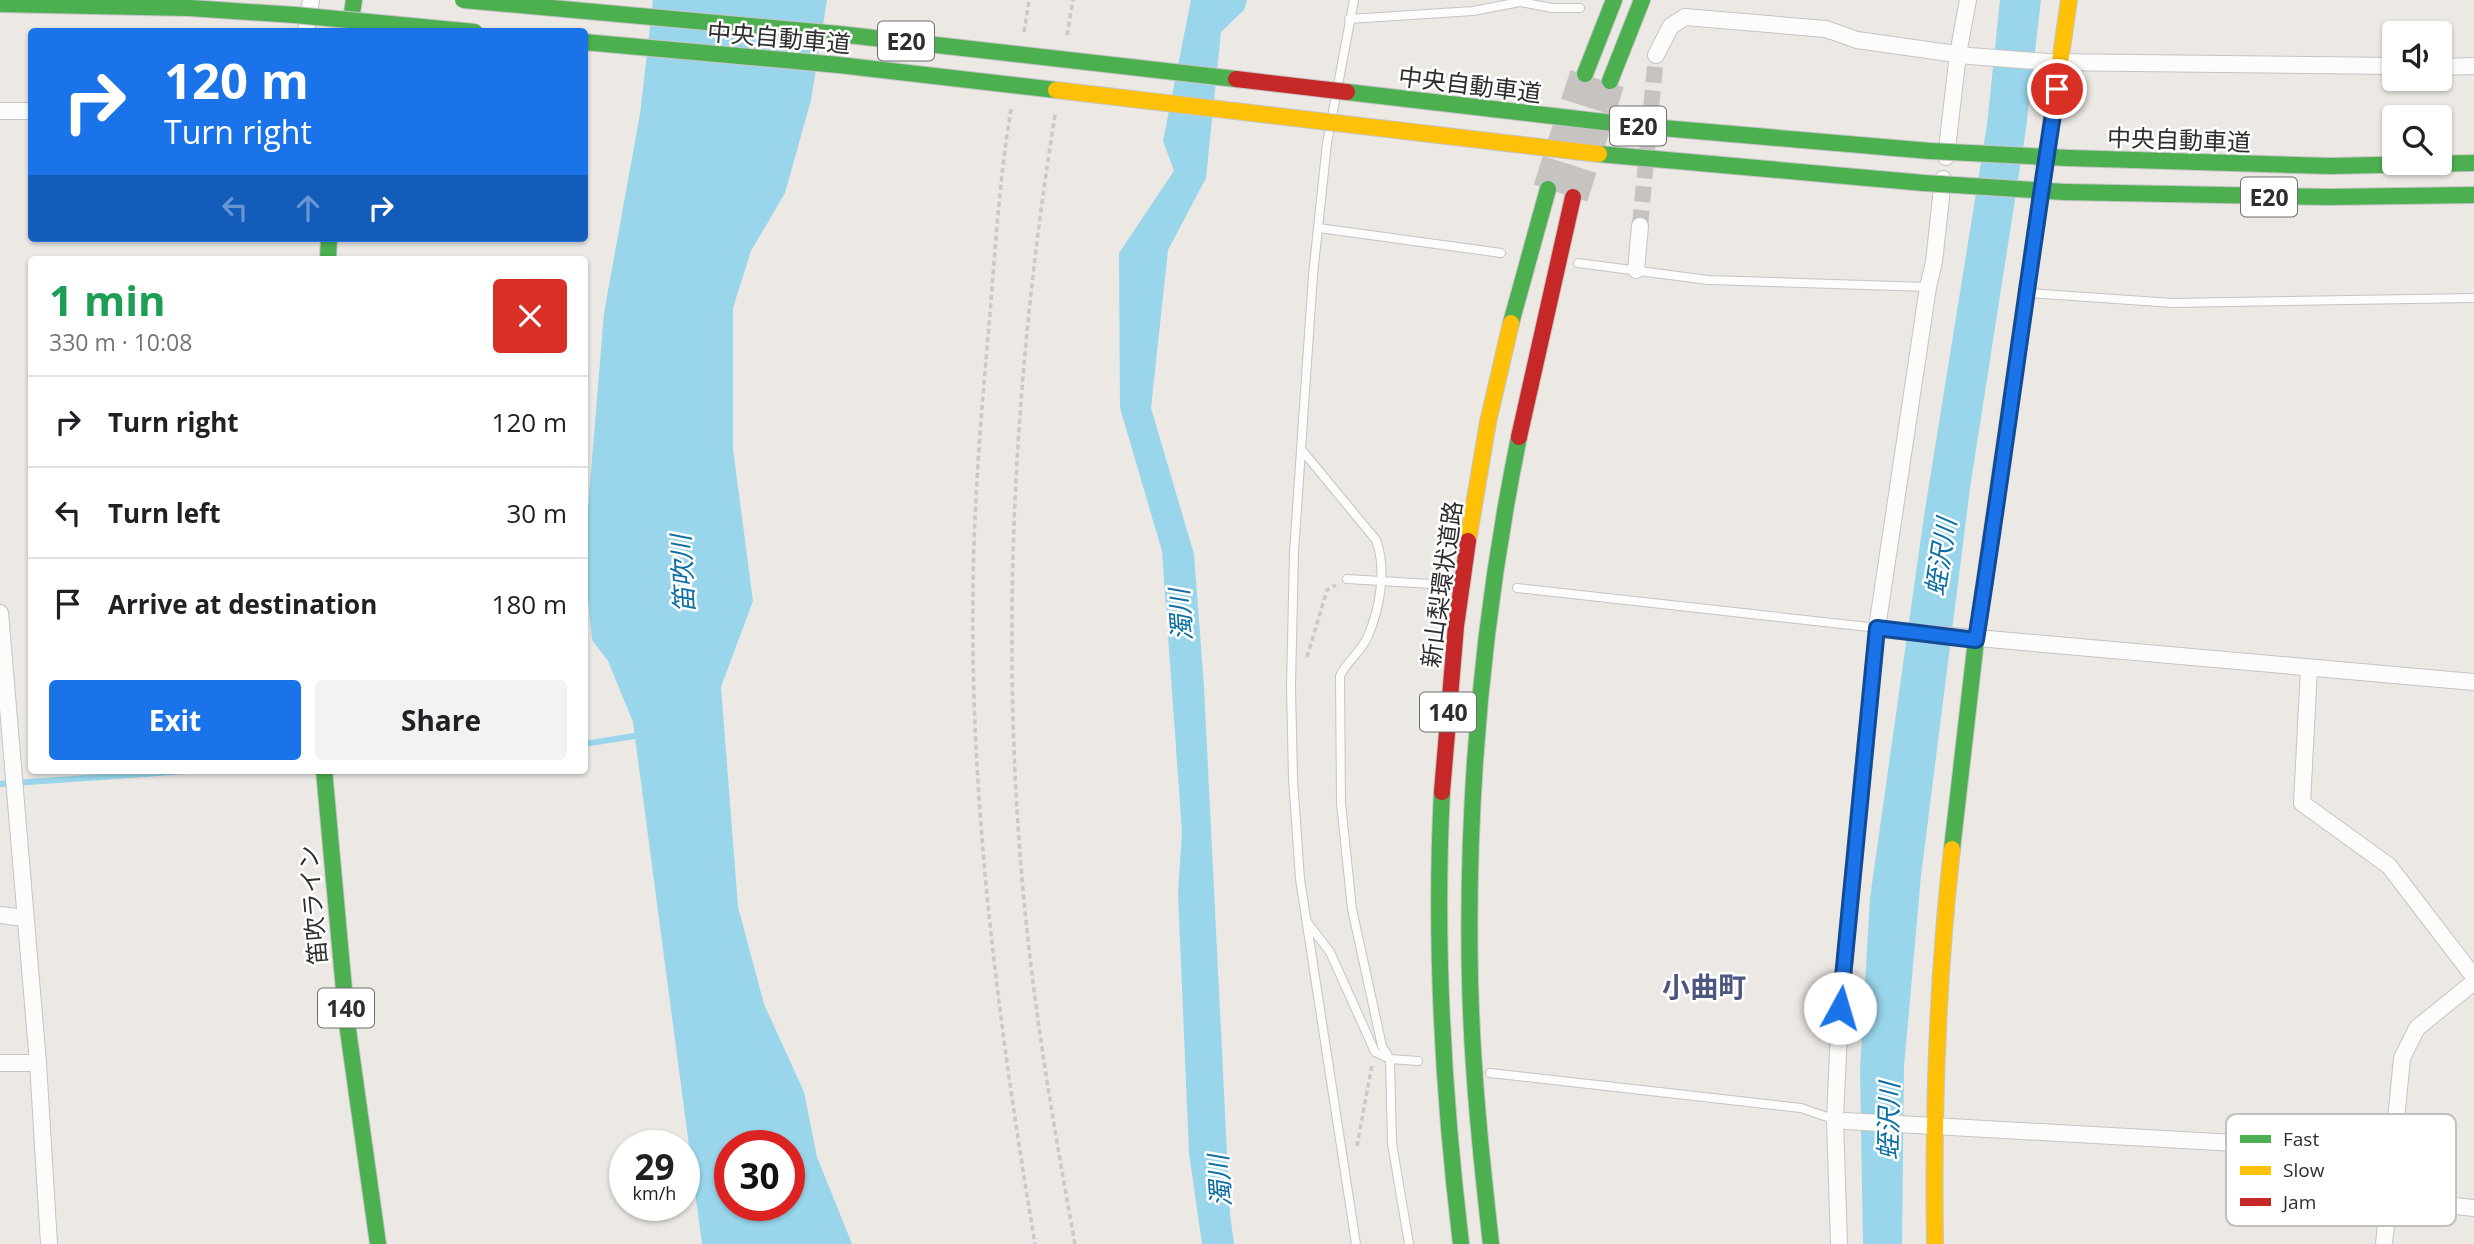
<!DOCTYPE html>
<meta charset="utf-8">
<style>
body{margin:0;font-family:"Open Sans","Noto Sans JP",sans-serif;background:#f2f2f2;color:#202124;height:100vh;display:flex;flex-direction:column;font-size:26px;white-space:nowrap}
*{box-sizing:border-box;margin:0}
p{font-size:23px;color:#757577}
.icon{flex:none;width:38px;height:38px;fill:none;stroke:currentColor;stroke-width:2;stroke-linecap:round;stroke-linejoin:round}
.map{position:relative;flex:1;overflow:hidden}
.drawer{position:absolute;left:28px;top:256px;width:560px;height:518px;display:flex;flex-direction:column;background:#fff;border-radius:7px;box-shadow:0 2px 5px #0004}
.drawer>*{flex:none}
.guide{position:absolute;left:28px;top:28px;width:560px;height:214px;border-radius:7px;box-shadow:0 2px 5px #0004;background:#1a73e8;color:#fff;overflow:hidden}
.fabs{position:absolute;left:2382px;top:21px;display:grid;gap:14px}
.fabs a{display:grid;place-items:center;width:70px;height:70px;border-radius:7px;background:#fff;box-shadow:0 2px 5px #0004;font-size:35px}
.speed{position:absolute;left:609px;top:1130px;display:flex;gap:14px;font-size:35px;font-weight:700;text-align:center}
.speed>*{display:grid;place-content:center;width:91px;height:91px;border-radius:50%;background:#fff;box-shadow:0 2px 5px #0004;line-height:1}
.speed small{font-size:18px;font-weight:400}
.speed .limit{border:10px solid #d22;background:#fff;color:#111}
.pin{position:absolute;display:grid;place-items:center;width:60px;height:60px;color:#fff;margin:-30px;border:4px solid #fff;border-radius:50%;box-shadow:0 2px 7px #0007}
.me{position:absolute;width:77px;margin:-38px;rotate:6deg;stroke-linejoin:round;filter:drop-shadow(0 0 5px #0008)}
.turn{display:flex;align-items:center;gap:24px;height:147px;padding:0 21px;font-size:32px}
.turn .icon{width:91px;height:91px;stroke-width:2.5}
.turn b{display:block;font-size:49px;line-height:60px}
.lanes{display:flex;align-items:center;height:66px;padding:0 21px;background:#0003;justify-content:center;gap:35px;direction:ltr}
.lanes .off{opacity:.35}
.round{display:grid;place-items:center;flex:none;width:74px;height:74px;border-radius:7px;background:#f2f2f2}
.overview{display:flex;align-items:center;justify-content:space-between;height:119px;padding:0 21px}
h1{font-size:42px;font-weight:700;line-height:52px;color:#1e9e55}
.cta{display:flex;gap:14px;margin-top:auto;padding:14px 21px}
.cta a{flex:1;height:80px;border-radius:7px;background:#1a73e8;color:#fff;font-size:28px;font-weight:700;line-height:80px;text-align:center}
.cta a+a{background:#f2f2f2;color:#202124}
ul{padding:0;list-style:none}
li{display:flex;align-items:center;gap:21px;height:91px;padding:0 21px;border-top:2px solid #e0e0e0}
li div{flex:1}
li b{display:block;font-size:26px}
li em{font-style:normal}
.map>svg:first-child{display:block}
.water{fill:#99d6ec;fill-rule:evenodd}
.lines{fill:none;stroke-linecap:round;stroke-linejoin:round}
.stream{stroke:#99d6ec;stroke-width:6}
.street-tunnel{stroke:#c6c3c0;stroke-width:16;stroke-dasharray:16 8;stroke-linecap:butt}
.highway-tunnel{stroke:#c6c3c0;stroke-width:30;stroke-dasharray:30 15;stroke-linecap:butt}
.lane-casing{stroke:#c5c4c5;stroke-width:10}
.street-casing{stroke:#c5c4c5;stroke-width:18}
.fast-casing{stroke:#c5c4c5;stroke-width:18}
.slow-casing{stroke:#c5c4c5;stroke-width:18}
.jam-casing{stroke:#c5c4c5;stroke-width:18}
.path{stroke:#c9c9c8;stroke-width:3.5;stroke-dasharray:5 3.5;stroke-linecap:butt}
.lane{stroke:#fcfcfb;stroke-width:8}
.street{stroke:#fcfcfb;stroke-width:16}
.fast{stroke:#4caf50;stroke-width:16}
.slow{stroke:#ffc107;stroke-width:16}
.jam{stroke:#c62828;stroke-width:16}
.fast-bridge-casing{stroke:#c6c5c4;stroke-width:18;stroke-linecap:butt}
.slow-bridge-casing{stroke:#c6c5c4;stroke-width:18;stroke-linecap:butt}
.jam-bridge-casing{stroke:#c6c5c4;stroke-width:18;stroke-linecap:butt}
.fast-bridge{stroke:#4caf50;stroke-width:16}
.slow-bridge{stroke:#ffc107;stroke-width:16}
.jam-bridge{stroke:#c62828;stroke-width:16}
.route-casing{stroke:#114b97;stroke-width:18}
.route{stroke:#1a73e8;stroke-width:12}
.labels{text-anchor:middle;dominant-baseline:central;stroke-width:5;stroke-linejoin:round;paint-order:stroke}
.shield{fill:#fff;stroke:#6d6d6d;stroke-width:2}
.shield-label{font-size:23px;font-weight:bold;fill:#2e2e2e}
.street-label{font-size:24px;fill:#2e2e2e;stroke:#fff}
.water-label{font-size:26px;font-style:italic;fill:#0d6fa3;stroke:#fff}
.quarter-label{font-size:28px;font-weight:bold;fill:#4d5680;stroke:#fff}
.key{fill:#fff;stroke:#c0c0c0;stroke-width:2}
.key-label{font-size:19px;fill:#2e2e2e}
</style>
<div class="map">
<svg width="2474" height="1244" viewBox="0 0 2474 1244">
<rect width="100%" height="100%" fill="#ece8e4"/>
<g class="water">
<path d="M653,0H827L811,100L785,193L751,251L733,308V449L753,601L721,687L738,907L764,1004L804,1092L817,1157L852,1244H702L633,722L608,661L592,640L584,557L604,313L640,114ZM730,1146H789V1206H730Z"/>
<polygon points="1191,0 1247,0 1244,10 1221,32 1206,178 1168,250 1151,408 1194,554 1204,687 1230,1214 1234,1244 1202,1244 1189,1153 1178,894 1182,832 1162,551 1120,408 1119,253 1174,171 1163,141"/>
<polygon points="2000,0 2041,0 2026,129 1970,488 1921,876 1904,1067 1902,1244 1863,1244 1860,1070 1870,898 1924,516 1987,125"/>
</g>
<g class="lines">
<g class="stream">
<polyline points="584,744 641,735"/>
<polyline points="0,784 202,770"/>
</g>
<polyline class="street-tunnel" points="1640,226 1656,55"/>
<g class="highway-tunnel">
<polyline points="1548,189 1585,74"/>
<polyline points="1573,197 1610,81"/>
</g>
<g class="lane-casing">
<g id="lane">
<polyline points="1354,0 1327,143 1313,275 1294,552 1291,686 1293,779 1300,879 1356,1244"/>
<polyline points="1349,19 1473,11 1520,2 1552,8 1580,8"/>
<polyline points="1319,228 1501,253"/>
<polyline points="1578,263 1708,280 1928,287"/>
<polyline points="2029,293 2173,303 2474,298"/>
<path d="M1301,449L1376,540C1387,569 1380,608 1368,636C1362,651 1347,661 1340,676L1341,803L1352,909L1382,1046L1390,1059L1392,1143L1409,1244"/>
<polyline points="1347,579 1448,585"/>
<polyline points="1517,588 1878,628"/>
<polyline points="1307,922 1330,952 1375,1052 1390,1059 1418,1061"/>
<polyline points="1490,1073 1801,1108 1836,1120"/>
</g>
</g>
<g class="street-casing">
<g id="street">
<polyline points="306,32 311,0"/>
<polyline points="1656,55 1671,26 1685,17 1826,29 1857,40 1970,56 2048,62 2394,66"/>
<polyline points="2440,67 2474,66"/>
<polyline points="0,111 32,111"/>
<polyline points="1946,157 1958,54 1968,0"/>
<polyline points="1636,270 1640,226"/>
<polyline points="0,613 38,1063 49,1244"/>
<polyline points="1887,630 2474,682"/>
<polyline points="2309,668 2302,803 2389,866 2474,977"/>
<polyline points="0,915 24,918"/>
<polyline points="0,1063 38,1063"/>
<polyline points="1846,1121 2393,1152"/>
<polyline points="2389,1199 2474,1208"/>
<polyline points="1839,1244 1835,1120 1840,1008 1877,628 1928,287 1934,262 1943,179"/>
<polyline points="2384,1244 2402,1058 2417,1028 2474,982"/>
</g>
</g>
<g class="fast-casing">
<g id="fast">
<polyline points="0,4 189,8 295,15"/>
<polyline points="349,32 354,0"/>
<polyline points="1585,74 1614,0"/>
<polyline points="1610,81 1642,0"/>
<polyline points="1347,92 1639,126 1930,151"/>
<polyline points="1599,154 1924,183"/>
<polyline points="2069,158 2330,166 2474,163"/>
<polyline points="2064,192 2328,197 2474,195"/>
<polyline points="328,259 329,238"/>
<polyline points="1511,323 1548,189"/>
<polyline points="324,770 347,1023 378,1244"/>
<path d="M1442,792C1434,944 1443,1094 1461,1244"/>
<polyline points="1952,849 1976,640 2020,338"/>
<path d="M1491,1244C1481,1156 1472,1068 1470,980C1466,799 1483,614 1519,437"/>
</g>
</g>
<g class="slow-casing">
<g id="slow">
<polyline points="1345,124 1599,154"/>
<polyline points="2020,338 2069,0"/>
<polyline points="1468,541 1488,422 1511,323"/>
<path d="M1935,1244C1933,1112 1937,980 1952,849"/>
</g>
</g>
<g class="jam-casing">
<g id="jam">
<polyline points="1519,437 1573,197"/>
<polyline points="1442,792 1456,626 1468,541"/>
</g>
</g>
<g class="path">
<polyline points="1024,32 1029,0"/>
<polyline points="1067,35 1073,0"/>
<path d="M1011,109C999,181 995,253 989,326C981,413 974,501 973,589C970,809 999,1028 1035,1244"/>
<path d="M1055,115C1013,377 999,647 1025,911C1036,1023 1055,1134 1075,1244"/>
<polyline points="1307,657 1327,590 1336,585"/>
<polyline points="1357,1146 1372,1065"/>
</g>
<use href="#lane" class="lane"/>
<use href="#street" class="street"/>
<use href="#fast" class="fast"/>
<use href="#slow" class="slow"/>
<use href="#jam" class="jam"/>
<g class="fast-bridge-casing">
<g id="fast-bridge">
<polyline points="463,0 839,34 1236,79"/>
<polyline points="295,15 475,32"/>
<polyline points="584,42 839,65 1056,90"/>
<polyline points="1930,151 2069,158"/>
<polyline points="1924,183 2064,192"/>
</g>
</g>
<g class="slow-bridge-casing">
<polyline id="slow-bridge" points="1056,90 1345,124"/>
</g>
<g class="jam-bridge-casing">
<polyline id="jam-bridge" points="1236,79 1347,92"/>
</g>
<use href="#fast-bridge" class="fast-bridge"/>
<use href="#slow-bridge" class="slow-bridge"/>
<use href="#jam-bridge" class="jam-bridge"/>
</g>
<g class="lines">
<g class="route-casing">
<path id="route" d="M1840,1008L1877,628L1976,640C2005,456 2028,272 2057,89"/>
</g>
<use href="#route" class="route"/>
</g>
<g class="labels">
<g class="shield">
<rect x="878" y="21.5" width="56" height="39" rx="5"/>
<rect x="1610" y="106.5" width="56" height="39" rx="5"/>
<rect x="2241" y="177.5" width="56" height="39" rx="5"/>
<rect x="1420" y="692.5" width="56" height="39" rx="5"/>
<rect x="318" y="988.5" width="56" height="39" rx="5"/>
</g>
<g class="shield-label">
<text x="906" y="41">E20</text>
<text x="1638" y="126">E20</text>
<text x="2269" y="197">E20</text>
<text x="1448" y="712">140</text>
<text x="346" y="1008">140</text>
</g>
<g class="street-label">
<text transform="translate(779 37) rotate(5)">中央自動車道</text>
<text transform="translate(1470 84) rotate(7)">中央自動車道</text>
<text transform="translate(2179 139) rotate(2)">中央自動車道</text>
<text transform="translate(1441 584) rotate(-82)">新山梨環状道路</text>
<text transform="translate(312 905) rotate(-95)">笛吹ライン</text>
</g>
<g class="water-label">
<text transform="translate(1940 557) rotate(-81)">蛭沢川</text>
<text transform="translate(682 574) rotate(-93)">笛吹川</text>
<text transform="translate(1180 615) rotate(-94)">濁川</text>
<text transform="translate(1888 1121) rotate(-89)">蛭沢川</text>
<text transform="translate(1219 1181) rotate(-94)">濁川</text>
</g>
<g class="quarter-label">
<text x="1704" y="986">小曲町</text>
</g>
</g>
<rect x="2226" y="1114" width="230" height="112" rx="10" class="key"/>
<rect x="2240" y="1135" width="31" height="8" fill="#4caf50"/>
<rect x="2240" y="1166" width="31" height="9" fill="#ffc107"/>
<rect x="2240" y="1198" width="31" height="8" fill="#c62828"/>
<g class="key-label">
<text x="2283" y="1146">Fast</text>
<text x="2283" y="1177">Slow</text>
<text x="2283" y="1209">Jam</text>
</g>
</svg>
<div class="fabs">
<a><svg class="icon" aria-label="sound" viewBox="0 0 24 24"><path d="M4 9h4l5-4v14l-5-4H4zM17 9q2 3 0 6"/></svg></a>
<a><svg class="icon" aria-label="search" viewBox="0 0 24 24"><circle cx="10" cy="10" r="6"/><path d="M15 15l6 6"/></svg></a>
</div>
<div class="speed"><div>29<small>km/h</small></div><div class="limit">30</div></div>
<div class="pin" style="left:2057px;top:89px;background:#d93025"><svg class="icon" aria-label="arrive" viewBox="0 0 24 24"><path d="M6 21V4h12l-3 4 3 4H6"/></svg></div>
<svg class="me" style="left:1840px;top:1008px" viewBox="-20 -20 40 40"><circle r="19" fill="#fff"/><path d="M0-13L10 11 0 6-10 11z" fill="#1a73e8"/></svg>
<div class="guide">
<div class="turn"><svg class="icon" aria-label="right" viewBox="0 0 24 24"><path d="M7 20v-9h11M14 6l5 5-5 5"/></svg><div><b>120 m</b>Turn right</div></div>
<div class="lanes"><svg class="icon off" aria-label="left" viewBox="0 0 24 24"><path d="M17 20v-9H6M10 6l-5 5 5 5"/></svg><svg class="icon off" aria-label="ahead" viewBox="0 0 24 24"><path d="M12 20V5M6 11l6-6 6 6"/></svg><svg class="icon" aria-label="right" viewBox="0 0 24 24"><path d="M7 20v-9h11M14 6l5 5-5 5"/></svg></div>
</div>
<section class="drawer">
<div class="overview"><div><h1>1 min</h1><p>330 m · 10:08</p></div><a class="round" style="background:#d93025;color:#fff"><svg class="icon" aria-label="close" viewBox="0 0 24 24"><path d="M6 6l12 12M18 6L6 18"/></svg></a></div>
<ul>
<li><svg class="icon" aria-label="right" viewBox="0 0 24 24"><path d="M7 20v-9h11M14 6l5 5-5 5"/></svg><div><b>Turn right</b></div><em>120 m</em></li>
<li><svg class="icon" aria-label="left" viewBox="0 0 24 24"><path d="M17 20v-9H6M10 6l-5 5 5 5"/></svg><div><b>Turn left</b></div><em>30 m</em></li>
<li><svg class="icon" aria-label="arrive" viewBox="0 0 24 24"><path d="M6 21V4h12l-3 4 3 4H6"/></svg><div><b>Arrive at destination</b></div><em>180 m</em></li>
</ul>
<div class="cta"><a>Exit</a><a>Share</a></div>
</section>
</div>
